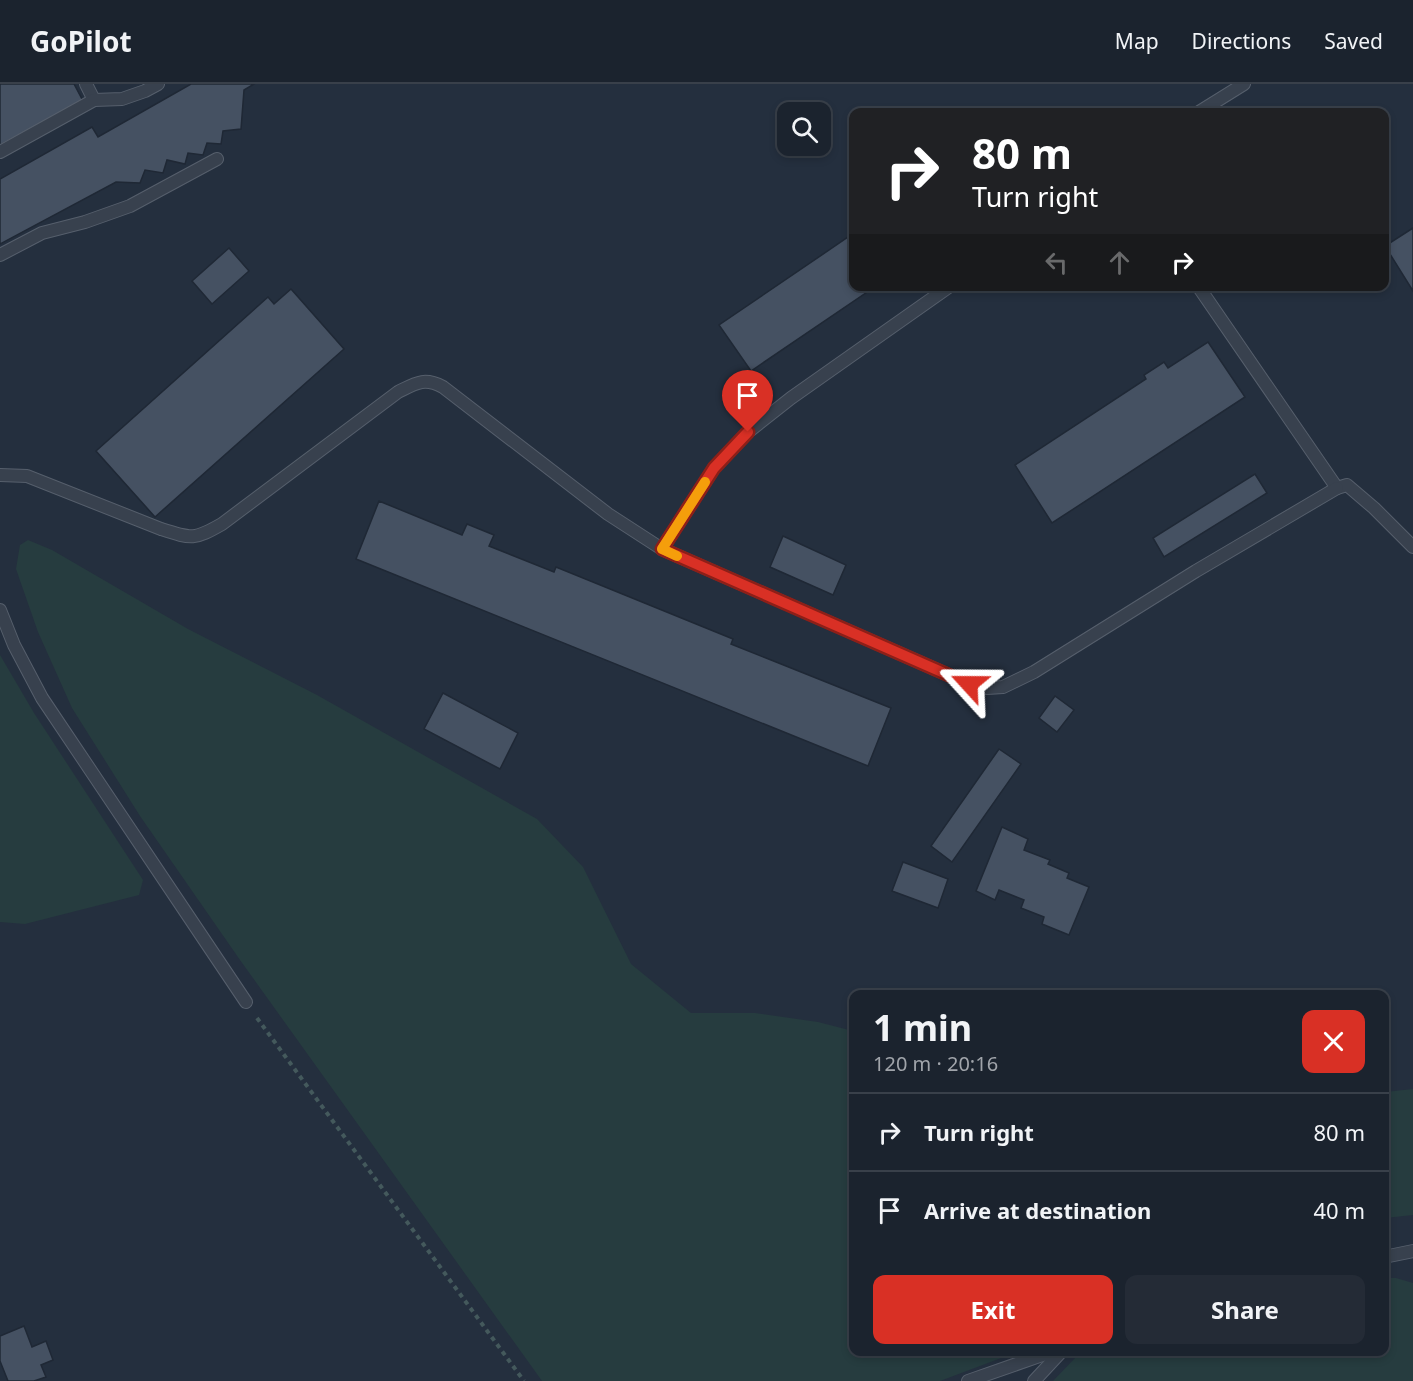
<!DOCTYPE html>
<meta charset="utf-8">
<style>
body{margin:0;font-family:"Noto Sans",sans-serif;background:#242b36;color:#f1f3f6;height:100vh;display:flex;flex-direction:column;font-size:22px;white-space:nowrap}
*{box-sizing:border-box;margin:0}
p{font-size:20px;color:#a0a4aa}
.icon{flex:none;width:33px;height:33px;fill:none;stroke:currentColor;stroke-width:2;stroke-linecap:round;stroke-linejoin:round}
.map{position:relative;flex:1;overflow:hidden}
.details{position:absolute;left:849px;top:906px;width:540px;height:366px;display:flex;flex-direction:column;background:#1b232e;border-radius:12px;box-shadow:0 3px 9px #0003,0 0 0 2px #39404a}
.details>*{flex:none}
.hud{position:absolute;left:849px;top:24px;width:540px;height:183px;border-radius:12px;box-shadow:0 3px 9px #0003,0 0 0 2px #39404a;background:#202124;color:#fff;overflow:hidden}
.buttons{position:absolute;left:777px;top:18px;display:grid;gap:12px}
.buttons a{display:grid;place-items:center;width:54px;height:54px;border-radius:12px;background:#1b232e;box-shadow:0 3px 9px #0003,0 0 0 2px #39404a;font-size:30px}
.pin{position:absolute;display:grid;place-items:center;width:51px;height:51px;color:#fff;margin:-62px -26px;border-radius:50% 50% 50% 0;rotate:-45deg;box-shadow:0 0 6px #0007}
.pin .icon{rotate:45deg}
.me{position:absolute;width:66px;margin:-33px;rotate:294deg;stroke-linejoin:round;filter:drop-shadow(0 0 4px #0008)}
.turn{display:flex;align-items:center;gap:21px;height:126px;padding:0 24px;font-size:27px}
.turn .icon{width:78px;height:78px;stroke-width:2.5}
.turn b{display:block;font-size:42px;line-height:51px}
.lanes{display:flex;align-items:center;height:57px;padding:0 24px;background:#0003;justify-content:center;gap:30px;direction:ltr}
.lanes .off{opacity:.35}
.round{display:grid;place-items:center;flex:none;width:63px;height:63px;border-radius:12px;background:#242b36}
.headline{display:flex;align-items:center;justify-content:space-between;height:102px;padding:0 24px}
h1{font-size:36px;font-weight:700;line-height:45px}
.cta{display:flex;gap:12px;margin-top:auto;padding:12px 24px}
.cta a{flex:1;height:69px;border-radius:12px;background:#d93025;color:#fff;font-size:24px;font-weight:700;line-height:69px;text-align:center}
.cta a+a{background:#242b36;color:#f1f3f6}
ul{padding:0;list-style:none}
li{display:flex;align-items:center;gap:18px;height:78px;padding:0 24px;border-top:2px solid #39404a}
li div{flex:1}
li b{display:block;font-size:22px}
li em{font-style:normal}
header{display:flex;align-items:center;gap:36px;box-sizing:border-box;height:84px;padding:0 30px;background:#1b232e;border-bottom:2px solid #39404a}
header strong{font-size:28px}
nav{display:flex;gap:33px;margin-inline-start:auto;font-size:21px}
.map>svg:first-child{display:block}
.green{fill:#263c3f}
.building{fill:#455162;stroke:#1f2835;stroke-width:1.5}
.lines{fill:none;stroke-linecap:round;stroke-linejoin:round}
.service-casing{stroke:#565f6c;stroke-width:14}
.path{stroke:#44595c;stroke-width:4;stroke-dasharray:4.5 4.5;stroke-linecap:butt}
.service{stroke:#38414e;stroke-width:12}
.route-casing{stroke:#8d1f18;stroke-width:15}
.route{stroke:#d93025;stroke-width:10}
.slow{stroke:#f59e0b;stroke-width:10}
</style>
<header>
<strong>GoPilot</strong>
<nav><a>Map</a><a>Directions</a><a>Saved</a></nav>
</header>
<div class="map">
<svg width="1413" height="1297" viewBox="0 0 1413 1297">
<rect width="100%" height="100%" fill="#242f3e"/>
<g class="green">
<polygon points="28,456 52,466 188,545 317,611 537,735 583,783 631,880 691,929 755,929 818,938 853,947 854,1268 1017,1268 940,1297 542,1297 240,876 140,732 72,624 38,548 16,485 20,461"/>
<polygon points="0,571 34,629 143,796 139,811 25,840 0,838"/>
<polygon points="1413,1005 1413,1131 1385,1134 1385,1008"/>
<polygon points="1385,1194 1396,1194 1413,1199 1413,1297 1053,1297 1077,1272 1090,1268 1384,1268"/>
</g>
<g class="building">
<polygon points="0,0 74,0 83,17 0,61"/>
<polygon points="191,0 254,0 244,6 241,45 223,47 221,60 207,59 203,71 188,69 185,80 167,76 163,89 145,86 140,99 116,98 0,160 0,95 92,43 98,53"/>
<polygon points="1413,144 1413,207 1385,162"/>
<polygon points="854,149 854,202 876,202 751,287 719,241"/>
<polygon points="229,164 249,187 212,220 192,197"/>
<polygon points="291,205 344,265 155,433 96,367 268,213 274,220"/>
<polygon points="1208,258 1245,313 1052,439 1015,381 1146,295 1144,291 1164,278 1168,284"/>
<polygon points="1255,390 1267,409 1164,473 1153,454"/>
<polygon points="379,417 462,451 467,440 494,451 489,462 554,488 556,483 733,555 731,560 891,624 868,682 356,475"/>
<polygon points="783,452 846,481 833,511 770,483"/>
<polygon points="443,609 518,649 500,685 424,645"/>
<polygon points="1055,612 1074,626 1057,648 1039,634"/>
<polygon points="999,665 1021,680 952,778 931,762"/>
<polygon points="1002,743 1028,755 1024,766 1050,776 1048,780 1069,789 1067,794 1089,803 1069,851 1042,840 1044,833 1021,824 1024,816 999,806 995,816 976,807"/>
<polygon points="903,778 948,795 938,824 892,807"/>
<polygon points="24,1242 32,1263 46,1257 53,1276 41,1281 46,1293 34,1297 8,1297 0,1277 0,1252"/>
</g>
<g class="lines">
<g class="service-casing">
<g id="service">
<polyline points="86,0 94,16"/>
<polyline points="1199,28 1244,0"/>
<polyline points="0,68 94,16 122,15 145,7 158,0"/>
<polyline points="0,171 42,149 85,138 130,122 217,75"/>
<polyline points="1198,202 1337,404 1347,401 1374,424 1413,463"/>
<path d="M0,391L27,392L161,445C192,455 194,456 222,440L398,308C416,299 424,293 443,303L608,430L662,465L969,600L987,604L1003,603L1034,588L1196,487L1337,404"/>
<polyline points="662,465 714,384 748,348 791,314 950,202"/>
<polyline points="0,526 14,561 42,614 246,918"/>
<polyline points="1384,1173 1413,1167"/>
<polyline points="968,1297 1051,1268"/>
<polyline points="1034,1297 1061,1268"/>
</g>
</g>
<polyline class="path" points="257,934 524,1297"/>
<use href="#service" class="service"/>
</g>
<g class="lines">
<g class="route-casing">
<polyline id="route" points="748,348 714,384 662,465 969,600"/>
</g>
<use href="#route" class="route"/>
<polyline class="slow" points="677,472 662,465 705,398"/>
</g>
</svg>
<div class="buttons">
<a><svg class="icon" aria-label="search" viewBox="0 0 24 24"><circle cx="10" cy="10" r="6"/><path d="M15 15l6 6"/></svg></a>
</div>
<div class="pin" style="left:748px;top:348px;background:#d93025"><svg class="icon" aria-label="arrive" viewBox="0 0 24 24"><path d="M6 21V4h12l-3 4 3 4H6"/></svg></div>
<svg class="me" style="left:969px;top:600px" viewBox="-20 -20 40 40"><path d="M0-17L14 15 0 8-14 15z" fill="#d93025" stroke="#fff" stroke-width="4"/></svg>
<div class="hud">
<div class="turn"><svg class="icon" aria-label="right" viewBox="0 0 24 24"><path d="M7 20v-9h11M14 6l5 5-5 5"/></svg><div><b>80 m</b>Turn right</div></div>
<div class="lanes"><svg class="icon off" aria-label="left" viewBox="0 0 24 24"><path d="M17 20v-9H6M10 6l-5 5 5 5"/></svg><svg class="icon off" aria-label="ahead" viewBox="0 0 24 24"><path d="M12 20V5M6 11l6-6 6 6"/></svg><svg class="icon" aria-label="right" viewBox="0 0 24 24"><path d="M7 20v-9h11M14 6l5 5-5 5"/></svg></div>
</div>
<section class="details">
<div class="headline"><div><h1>1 min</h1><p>120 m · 20:16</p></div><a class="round" style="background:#d93025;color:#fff"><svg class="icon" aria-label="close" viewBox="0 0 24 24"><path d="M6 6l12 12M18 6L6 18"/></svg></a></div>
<ul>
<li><svg class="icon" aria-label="right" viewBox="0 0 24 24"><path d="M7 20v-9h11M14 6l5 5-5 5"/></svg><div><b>Turn right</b></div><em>80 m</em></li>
<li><svg class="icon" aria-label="arrive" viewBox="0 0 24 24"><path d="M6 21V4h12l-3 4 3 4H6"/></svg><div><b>Arrive at destination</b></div><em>40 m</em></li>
</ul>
<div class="cta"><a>Exit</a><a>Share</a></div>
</section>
</div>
